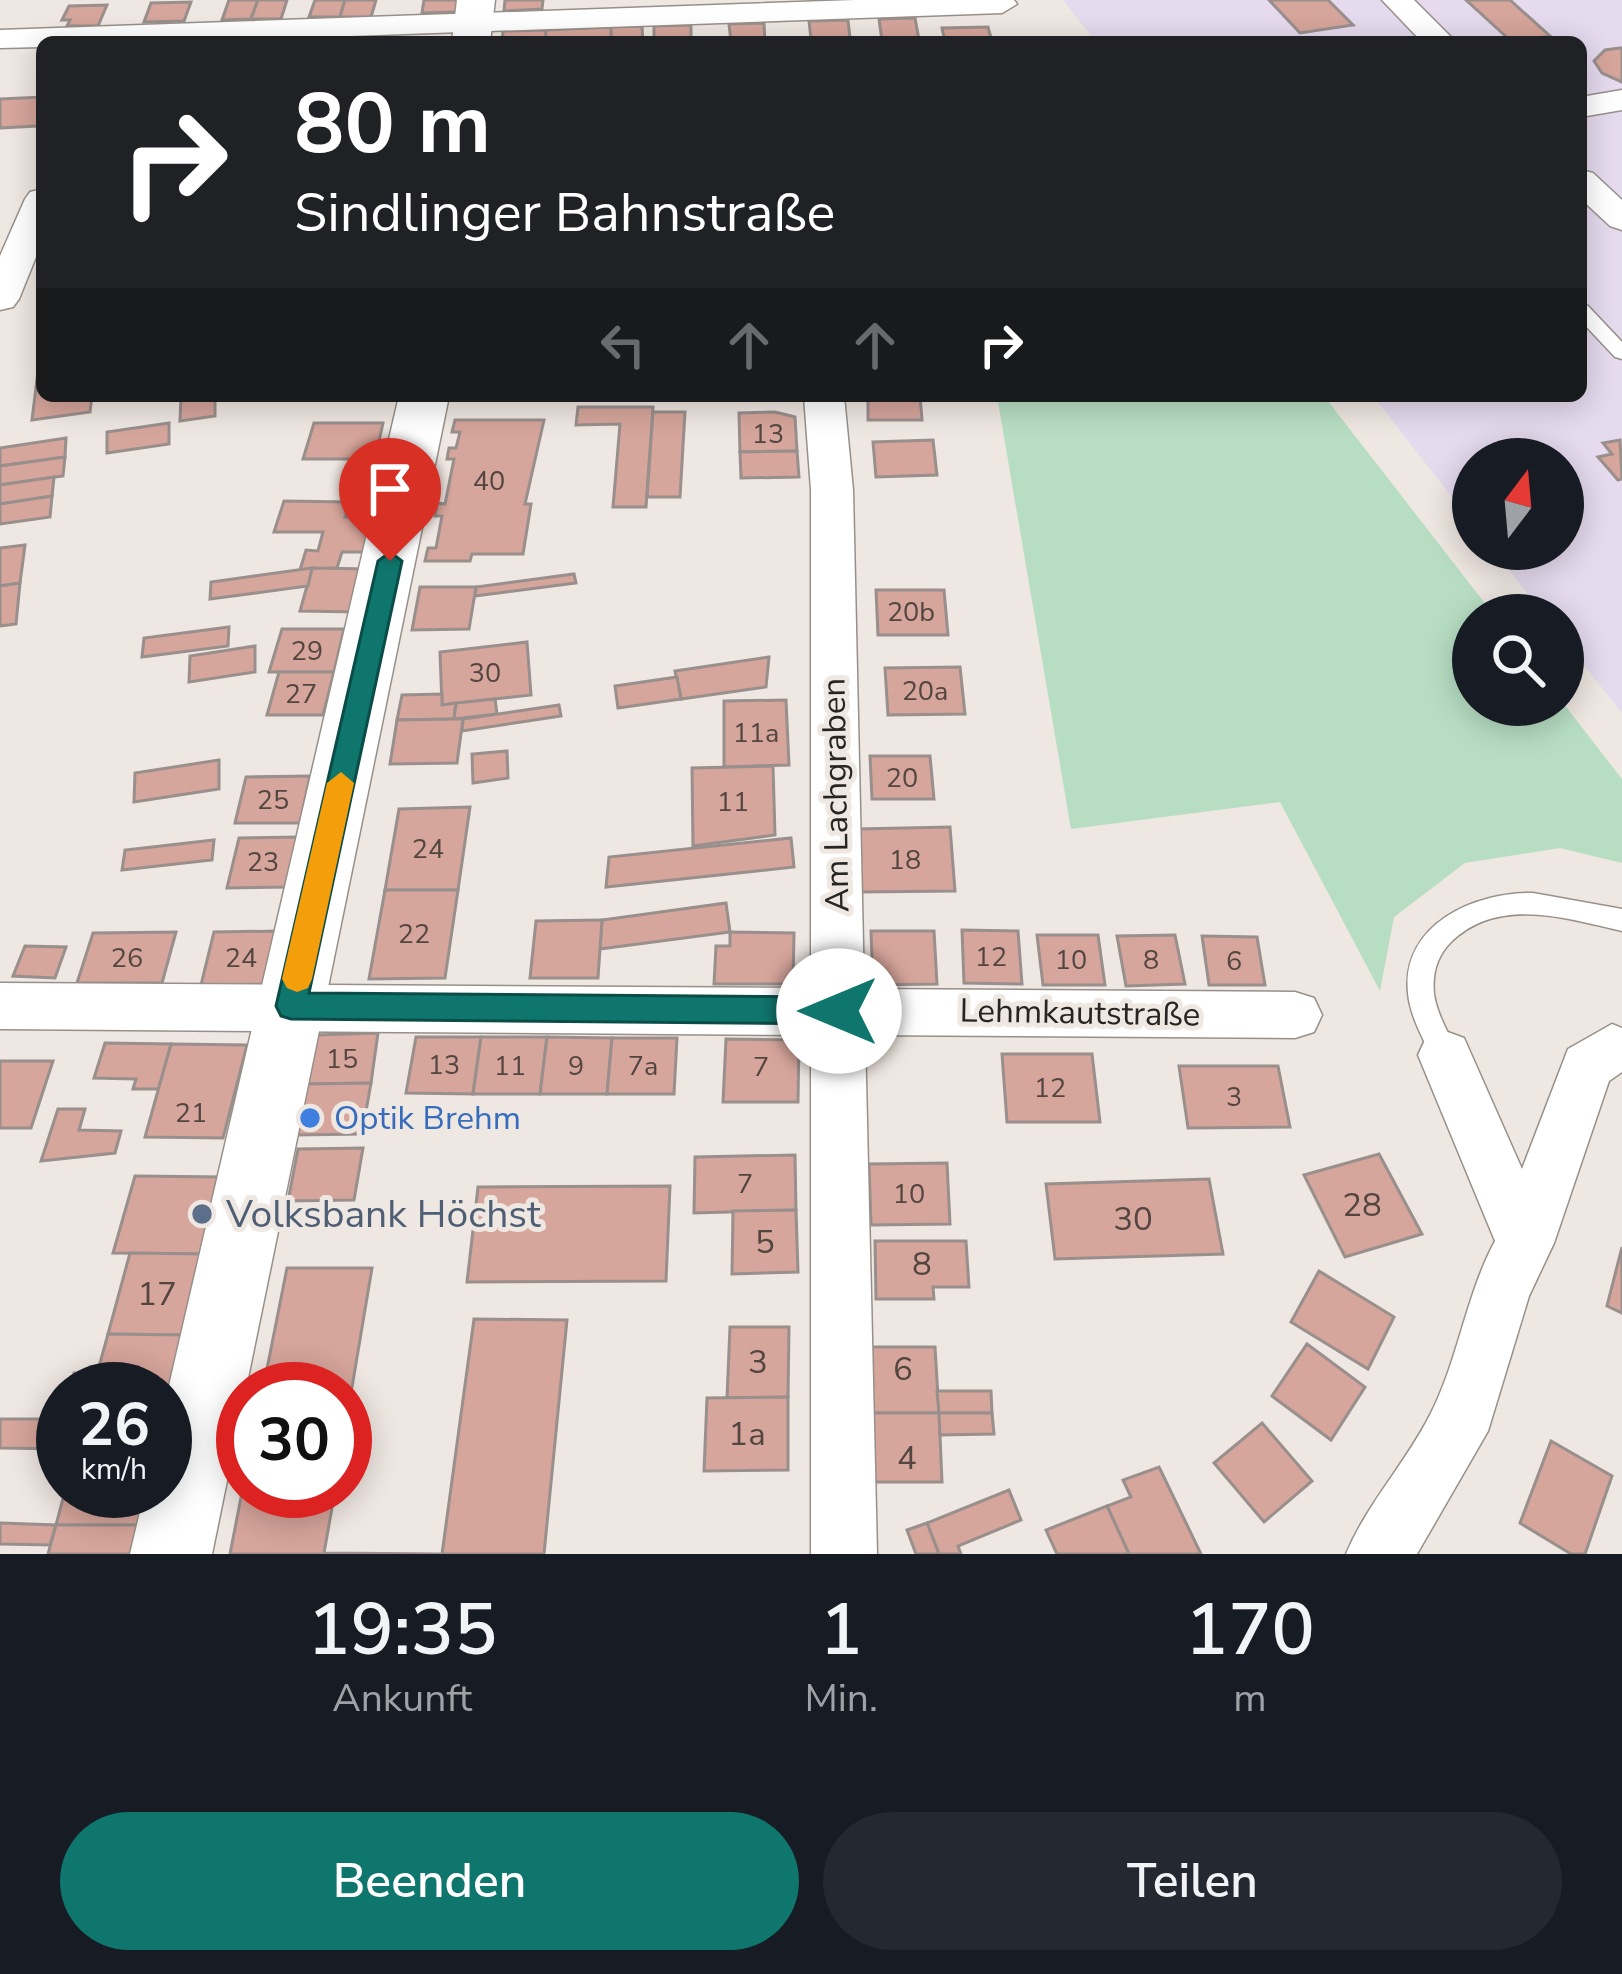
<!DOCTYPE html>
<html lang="de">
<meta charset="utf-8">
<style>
body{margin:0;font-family:"Nunito Sans",sans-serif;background:#242831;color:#f1f3f6;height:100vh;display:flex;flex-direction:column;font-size:45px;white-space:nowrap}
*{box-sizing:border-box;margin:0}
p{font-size:39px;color:#9ea1a6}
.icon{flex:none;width:66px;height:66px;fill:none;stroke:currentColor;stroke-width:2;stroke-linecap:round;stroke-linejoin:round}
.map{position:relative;height:1554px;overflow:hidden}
.side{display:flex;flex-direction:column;background:#171b24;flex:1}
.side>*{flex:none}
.hud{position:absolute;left:36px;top:36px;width:1551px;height:366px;border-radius:18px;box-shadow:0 6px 30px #0003;background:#202124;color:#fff;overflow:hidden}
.needle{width:78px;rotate:16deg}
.controls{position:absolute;left:1452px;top:438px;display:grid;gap:24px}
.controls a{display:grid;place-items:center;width:132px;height:132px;border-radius:50%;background:#171b24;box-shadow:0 6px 30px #0003;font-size:60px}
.speed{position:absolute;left:36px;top:1362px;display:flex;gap:24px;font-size:60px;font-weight:700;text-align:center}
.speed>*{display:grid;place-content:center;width:156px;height:156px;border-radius:50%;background:#171b24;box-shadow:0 6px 30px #0003;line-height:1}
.speed small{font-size:30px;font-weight:400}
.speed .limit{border:18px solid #d22;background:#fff;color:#111}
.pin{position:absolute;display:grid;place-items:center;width:102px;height:102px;color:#fff;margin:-123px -51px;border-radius:50% 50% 50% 0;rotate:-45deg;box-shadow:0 0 12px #0007}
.pin .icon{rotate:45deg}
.me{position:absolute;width:132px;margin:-66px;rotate:270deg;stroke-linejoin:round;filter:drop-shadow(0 0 9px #0008)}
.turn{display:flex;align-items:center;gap:42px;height:252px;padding:0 60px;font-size:54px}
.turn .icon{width:156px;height:156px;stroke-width:2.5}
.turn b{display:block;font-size:84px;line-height:102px}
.lanes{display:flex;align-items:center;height:114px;padding:0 60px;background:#0003;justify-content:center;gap:60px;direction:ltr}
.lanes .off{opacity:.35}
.eta{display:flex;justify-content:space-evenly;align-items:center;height:204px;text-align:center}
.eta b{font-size:72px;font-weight:600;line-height:84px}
.primary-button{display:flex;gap:24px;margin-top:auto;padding:24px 60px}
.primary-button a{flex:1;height:138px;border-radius:72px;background:#0f766e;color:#fff;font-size:48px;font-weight:600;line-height:138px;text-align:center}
.primary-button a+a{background:#242831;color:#f1f3f6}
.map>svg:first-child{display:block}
.industrial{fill:#e5daee}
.green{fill:#b7dec3}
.building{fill:#d6a59b;stroke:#998f8d;stroke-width:3}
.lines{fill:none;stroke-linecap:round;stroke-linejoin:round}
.service-casing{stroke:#97908a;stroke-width:3}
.minor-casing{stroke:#97908a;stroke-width:3}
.tertiary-casing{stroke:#97908a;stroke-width:3}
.service{fill:#fff;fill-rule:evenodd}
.minor{fill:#fff;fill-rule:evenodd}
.tertiary{fill:#fff;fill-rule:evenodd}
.route{fill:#0f766e;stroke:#0a4d48;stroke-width:3}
.slow{fill:#f59e0b}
.shop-dot{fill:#3f7fe0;stroke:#efe7e1;stroke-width:4.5}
.service-dot{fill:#5c6f8a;stroke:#efe7e1;stroke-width:4.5}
.labels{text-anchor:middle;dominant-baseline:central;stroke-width:10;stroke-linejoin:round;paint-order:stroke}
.number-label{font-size:27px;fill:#534540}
.street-label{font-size:33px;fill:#272522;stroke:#efe7e1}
.shop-label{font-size:33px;fill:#366cbe;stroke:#efe7e1;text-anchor:start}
.near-number-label{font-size:33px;fill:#534540}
.near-service-label{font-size:39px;fill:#4e5e75;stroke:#efe7e1;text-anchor:start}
</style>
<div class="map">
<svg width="1622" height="1554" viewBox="0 0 1622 1554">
<rect width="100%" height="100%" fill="#efe7e1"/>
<polygon class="industrial" points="1063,0 1622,0 1622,713 1563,639 1563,615 1544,615 1493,549 1563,549 1563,459 1473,459 1473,524 1373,396 1581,396 1581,42 1096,42"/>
<polygon class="green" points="997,396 1324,396 1494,615 1473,615 1473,705 1563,703 1622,779 1622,863 1560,848 1465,863 1394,917 1380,991 1280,802 1071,829"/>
<g class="building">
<polygon points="229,0 258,0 251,19 222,20"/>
<polygon points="258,0 287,0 281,19 251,19"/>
<polygon points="315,0 345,0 340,17 309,17"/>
<polygon points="345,0 376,0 371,17 340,17"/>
<polygon points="424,0 461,0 459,12 422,13"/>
<polygon points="505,0 543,0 542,9 504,11"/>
<polygon points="1269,0 1328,0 1353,25 1300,33"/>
<polygon points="1466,0 1510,0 1550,36 1512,42"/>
<polygon points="191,2 184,21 144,22 151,3"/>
<polygon points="107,5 98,26 67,26 70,20 62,20 69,6"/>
<polygon points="915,18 919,40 882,41 879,19"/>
<polygon points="848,20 850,38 811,39 809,21"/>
<polygon points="764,23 765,42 731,42 729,24"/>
<polygon points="691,25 691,42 654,42 654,26"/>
<polygon points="642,26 643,42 611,42 611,27"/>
<polygon points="611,27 611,38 545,41 546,30"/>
<polygon points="988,27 992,42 945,42 942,28"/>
<polygon points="546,30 545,42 502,42 503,31"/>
<polygon points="1620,48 1622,48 1622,82 1602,73 1594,61 1605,50"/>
<polygon points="42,97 37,126 0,128 0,99"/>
<polygon points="40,355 42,396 92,396 90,412 32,420"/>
<polygon points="181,396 215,396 215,416 180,421"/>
<polygon points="868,396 920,396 922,420 868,420"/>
<polygon points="578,407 653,407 646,507 613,507 620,424 576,425"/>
<polygon points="653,412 685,412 680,497 647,497"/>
<polygon points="775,412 795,417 797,451 740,452 739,413"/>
<polygon points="455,420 544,420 525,504 531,504 523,554 472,554 470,561 425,561 428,548 436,548 442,516 435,516 437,503 445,504 454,459 447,459 449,448 456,448 460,432 452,432"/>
<polygon points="169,423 169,444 107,453 107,432"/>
<polygon points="314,423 383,423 375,459 303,459"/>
<polygon points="66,438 65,457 0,466 0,448"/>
<polygon points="933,440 937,475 876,477 873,442"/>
<polygon points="1620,440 1622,479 1618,480 1598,457 1612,454 1603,443"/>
<polygon points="797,451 799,477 741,478 740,452"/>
<polygon points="65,457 63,476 0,485 0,466"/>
<polygon points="54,477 52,496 0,504 0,485"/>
<polygon points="52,496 50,517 0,524 0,504"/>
<polygon points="284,501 349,502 345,517 373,518 364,552 342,552 337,568 300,570 306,550 318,551 323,532 274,532"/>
<polygon points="25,545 20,583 0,586 0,548"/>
<polygon points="312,568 368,569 357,612 300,611"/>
<polygon points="312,568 308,586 210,599 211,582"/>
<polygon points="574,574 576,583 475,596 476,587"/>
<polygon points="20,583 16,624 0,626 0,586"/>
<polygon points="420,587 476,587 469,629 412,630"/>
<polygon points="876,590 944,590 948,635 878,635"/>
<polygon points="229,627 228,646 142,657 144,638"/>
<polygon points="282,629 344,629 334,672 269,672"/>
<polygon points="527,642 531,695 442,705 440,652"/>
<polygon points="255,646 255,672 189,682 190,656"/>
<polygon points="769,657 766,687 681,699 675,671"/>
<polygon points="960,667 965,714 888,715 885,668"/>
<polygon points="279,672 334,672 323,715 267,715"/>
<polygon points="677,677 681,699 618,708 615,686"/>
<polygon points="442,694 442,705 456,703 454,719 397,720 402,695"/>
<polygon points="495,699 497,714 454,719 456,703"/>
<polygon points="786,700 789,765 724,767 724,701"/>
<polygon points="559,705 561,716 462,731 463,719"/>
<polygon points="454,719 463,719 457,763 390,764 397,720"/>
<polygon points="507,751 508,778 473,783 472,754"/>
<polygon points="870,756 930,756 934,799 872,799"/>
<polygon points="219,760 219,789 134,802 135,773"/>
<polygon points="773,766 775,835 693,846 692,768"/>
<polygon points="310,776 300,823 235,823 246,777"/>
<polygon points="470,807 458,890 385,890 399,809"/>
<polygon points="950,827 955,891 860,892 857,829"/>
<polygon points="299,837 289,887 227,888 239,838"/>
<polygon points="791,838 794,867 606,887 609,857"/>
<polygon points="214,840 212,860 122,870 125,850"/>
<polygon points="385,890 458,890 445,978 369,979"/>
<polygon points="726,903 730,932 600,949 602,920"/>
<polygon points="602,920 598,978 530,978 536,921"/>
<polygon points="962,930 1018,931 1022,984 964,983"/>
<polygon points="279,931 268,984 201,985 214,932"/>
<polygon points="871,931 934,931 937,984 873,985"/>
<polygon points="176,932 162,983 77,983 93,933"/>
<polygon points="730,932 794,933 793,984 714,984 716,946 730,946"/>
<polygon points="1037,935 1098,935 1105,985 1043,985"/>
<polygon points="1175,935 1185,984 1126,986 1117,936"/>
<polygon points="1202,936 1257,937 1265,985 1209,985"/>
<polygon points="25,946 66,947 55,978 13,976"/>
<polygon points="378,1033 371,1083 306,1084 315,1035"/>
<polygon points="416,1037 481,1037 473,1094 406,1093"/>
<polygon points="481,1037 547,1037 540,1094 473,1094"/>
<polygon points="547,1037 612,1038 607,1094 540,1094"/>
<polygon points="612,1038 677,1038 674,1094 607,1094"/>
<polygon points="726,1039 799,1040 798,1102 723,1102"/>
<polygon points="105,1043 171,1044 159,1089 133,1089 136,1079 94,1078"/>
<polygon points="171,1044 247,1045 223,1138 145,1137"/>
<polygon points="1002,1054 1092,1054 1100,1122 1007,1122"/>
<polygon points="0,1061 53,1061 31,1128 0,1128"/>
<polygon points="1179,1066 1278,1066 1290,1127 1188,1128"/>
<polygon points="371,1083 362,1134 296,1135 306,1084"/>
<polygon points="58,1109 85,1109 79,1130 121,1131 115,1153 41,1161"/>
<polygon points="363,1148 354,1200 288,1201 298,1149"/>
<polygon points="1379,1154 1422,1234 1345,1257 1304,1175"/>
<polygon points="795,1155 796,1210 694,1213 695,1157"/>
<polygon points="947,1163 950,1224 871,1225 869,1164"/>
<polygon points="135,1176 224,1177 205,1254 113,1253"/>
<polygon points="1209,1179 1223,1254 1055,1259 1046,1184"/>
<polygon points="670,1186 666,1281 467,1282 478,1187"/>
<polygon points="796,1210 798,1272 732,1274 733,1211"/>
<polygon points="875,1241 966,1241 969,1287 933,1287 934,1299 876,1299"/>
<polygon points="1622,1247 1622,1313 1607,1306"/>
<polygon points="130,1253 205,1254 186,1335 108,1334"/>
<polygon points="287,1268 372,1268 345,1429 345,1389 263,1389"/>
<polygon points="1319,1271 1394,1317 1368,1369 1291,1322"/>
<polygon points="474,1319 567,1320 544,1554 230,1554 243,1487 335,1491 324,1553 442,1554"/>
<polygon points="730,1327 789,1327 788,1397 727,1398"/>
<polygon points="108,1334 186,1335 165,1420 165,1389 70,1389 74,1373 97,1374"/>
<polygon points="1307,1344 1365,1387 1331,1440 1272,1396"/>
<polygon points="869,1347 935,1347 939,1413 871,1413"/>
<polygon points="937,1391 991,1391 992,1413 939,1413"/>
<polygon points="788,1397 788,1470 704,1471 707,1398"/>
<polygon points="871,1413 939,1413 942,1482 873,1482"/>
<polygon points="939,1413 992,1413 994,1434 940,1435"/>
<polygon points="0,1419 63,1419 63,1449 0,1448"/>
<polygon points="1262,1423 1312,1481 1264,1522 1214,1463"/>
<polygon points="1551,1441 1612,1476 1585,1554 1571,1554 1520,1523"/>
<polygon points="1159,1467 1201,1554 1129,1554 1107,1506 1131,1497 1123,1480"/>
<polygon points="1009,1490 1021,1520 958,1546 961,1554 939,1554 927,1523"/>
<polygon points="65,1491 148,1491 139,1525 56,1525"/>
<polygon points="1107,1506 1129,1554 1057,1554 1046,1530"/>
<polygon points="0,1523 56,1525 50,1545 0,1544"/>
<polygon points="927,1523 939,1554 916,1554 907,1530"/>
<polygon points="56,1525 139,1525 132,1554 48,1554"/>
</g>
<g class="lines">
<g class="service-casing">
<g id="service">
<polygon points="1581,304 1588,306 1622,342 1622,359 1615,357 1581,321"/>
<path d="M1533,893L1622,909V931C1566,918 1498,896 1451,942C1437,956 1432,974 1434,994C1437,1015 1450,1036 1459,1055L1455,1064L1445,1067L1435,1064C1425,1042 1410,1017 1408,993C1401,924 1475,892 1533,893Z"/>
</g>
</g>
<g class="minor-casing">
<g id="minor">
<polygon points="855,0 1014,0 1017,4 1002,13 180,42 42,42 42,47 0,48 0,30"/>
<polygon points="1382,0 1414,0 1456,42 1422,42"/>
<polygon points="1622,90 1622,110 1581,117 1581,97"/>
<polygon points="1581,170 1593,173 1622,200 1622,230 1610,226 1581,199"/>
<polygon points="42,189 42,242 19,299 13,307 0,310 0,256 25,199 30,192"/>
<polygon points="804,396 844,396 853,490 864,989 1295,992 1314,998 1322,1015 1314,1032 1295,1038 865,1035 877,1554 811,1554 811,1035 0,1029 0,983 811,988 811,490"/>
<path d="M1612,1024L1622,1028V1072L1609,1081L1554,1243L1529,1296L1488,1431L1417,1554H1346C1367,1504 1404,1465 1429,1417C1458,1362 1465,1297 1495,1241L1418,1055L1426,1038L1445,1031L1464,1038L1522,1169L1568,1049Z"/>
</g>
</g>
<g class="tertiary-casing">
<g id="tertiary">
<polygon points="457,0 495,0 490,42 452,42"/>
<polygon points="399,396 449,396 212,1554 130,1554 145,1491 165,1491 165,1403"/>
</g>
</g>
<use href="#service" class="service"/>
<use href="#minor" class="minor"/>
<use href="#tertiary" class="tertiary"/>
</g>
<polygon class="route" points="390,552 402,561 309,993 839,997 850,1001 855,1011 850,1020 839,1024 291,1019 281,1016 276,1006 378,561"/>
<polygon class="slow" points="341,772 354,783 312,979 308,988 297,992 287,988 282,979 327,783"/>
<circle class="shop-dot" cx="310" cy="1118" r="12"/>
<circle class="service-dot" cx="202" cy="1214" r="12"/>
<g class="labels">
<g class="number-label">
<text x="768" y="434">13</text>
<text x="489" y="481">40</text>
<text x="911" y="612">20b</text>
<text x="307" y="651">29</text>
<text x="485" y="673">30</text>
<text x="925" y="691">20a</text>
<text x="301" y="694">27</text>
<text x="756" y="733">11a</text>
<text x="902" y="778">20</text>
<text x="273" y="800">25</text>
<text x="733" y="802">11</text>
<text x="428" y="849">24</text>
<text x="905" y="860">18</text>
<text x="263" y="862">23</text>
<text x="414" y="934">22</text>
<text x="991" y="957">12</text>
<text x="127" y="958">26</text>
<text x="241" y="958">24</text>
<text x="1071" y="960">10</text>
<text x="1151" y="960">8</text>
<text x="1234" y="961">6</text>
<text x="342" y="1059">15</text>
<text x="444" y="1065">13</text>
<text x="510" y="1066">11</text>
<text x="576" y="1066">9</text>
<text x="643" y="1066">7a</text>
<text x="761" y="1067">7</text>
<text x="1050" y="1088">12</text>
<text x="1234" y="1097">3</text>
<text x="191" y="1113">21</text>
<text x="745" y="1184">7</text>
<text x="909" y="1194">10</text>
</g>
<g class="street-label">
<text transform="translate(836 795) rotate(-91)">Am Lachgraben</text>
<text transform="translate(1080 1013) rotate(1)">Lehmkautstraße</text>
</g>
<g class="shop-label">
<text x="334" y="1118">Optik Brehm</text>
</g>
<g class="near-number-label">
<text x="1362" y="1205">28</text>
<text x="1133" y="1219">30</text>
<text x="765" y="1242">5</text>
<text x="922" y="1264">8</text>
<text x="157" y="1294">17</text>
<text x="758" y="1362">3</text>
<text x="903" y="1369">6</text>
<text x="747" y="1434">1a</text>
<text x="907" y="1458">4</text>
</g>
<g class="near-service-label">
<text x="226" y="1214">Volksbank Höchst</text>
</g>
</g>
</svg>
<div class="controls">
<a><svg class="needle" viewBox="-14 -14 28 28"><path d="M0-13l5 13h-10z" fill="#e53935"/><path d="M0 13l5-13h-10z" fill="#9ea1a6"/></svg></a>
<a><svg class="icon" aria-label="search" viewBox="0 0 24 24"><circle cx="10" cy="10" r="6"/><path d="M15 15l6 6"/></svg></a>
</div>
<div class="speed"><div>26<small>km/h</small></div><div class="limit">30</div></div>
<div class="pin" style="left:390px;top:561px;background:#d93025"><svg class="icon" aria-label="arrive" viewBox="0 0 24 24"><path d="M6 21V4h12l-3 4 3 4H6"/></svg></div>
<svg class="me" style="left:839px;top:1011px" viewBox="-20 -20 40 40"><circle r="19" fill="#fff"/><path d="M0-13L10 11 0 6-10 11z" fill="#0f766e"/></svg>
<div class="hud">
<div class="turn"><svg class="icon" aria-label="right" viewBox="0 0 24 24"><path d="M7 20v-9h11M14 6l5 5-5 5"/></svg><div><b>80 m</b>Sindlinger Bahnstraße</div></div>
<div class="lanes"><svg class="icon off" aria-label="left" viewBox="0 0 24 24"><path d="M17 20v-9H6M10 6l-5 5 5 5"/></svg><svg class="icon off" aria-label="ahead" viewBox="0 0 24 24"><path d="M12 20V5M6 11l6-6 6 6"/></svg><svg class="icon off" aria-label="ahead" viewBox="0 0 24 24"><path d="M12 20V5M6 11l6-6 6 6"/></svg><svg class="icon" aria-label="right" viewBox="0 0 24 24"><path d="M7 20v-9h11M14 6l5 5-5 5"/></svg></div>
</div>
</div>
<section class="side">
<div class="eta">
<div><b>19:35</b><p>Ankunft</p></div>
<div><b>1</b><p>Min.</p></div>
<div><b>170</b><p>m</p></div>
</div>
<div class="primary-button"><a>Beenden</a><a>Teilen</a></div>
</section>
